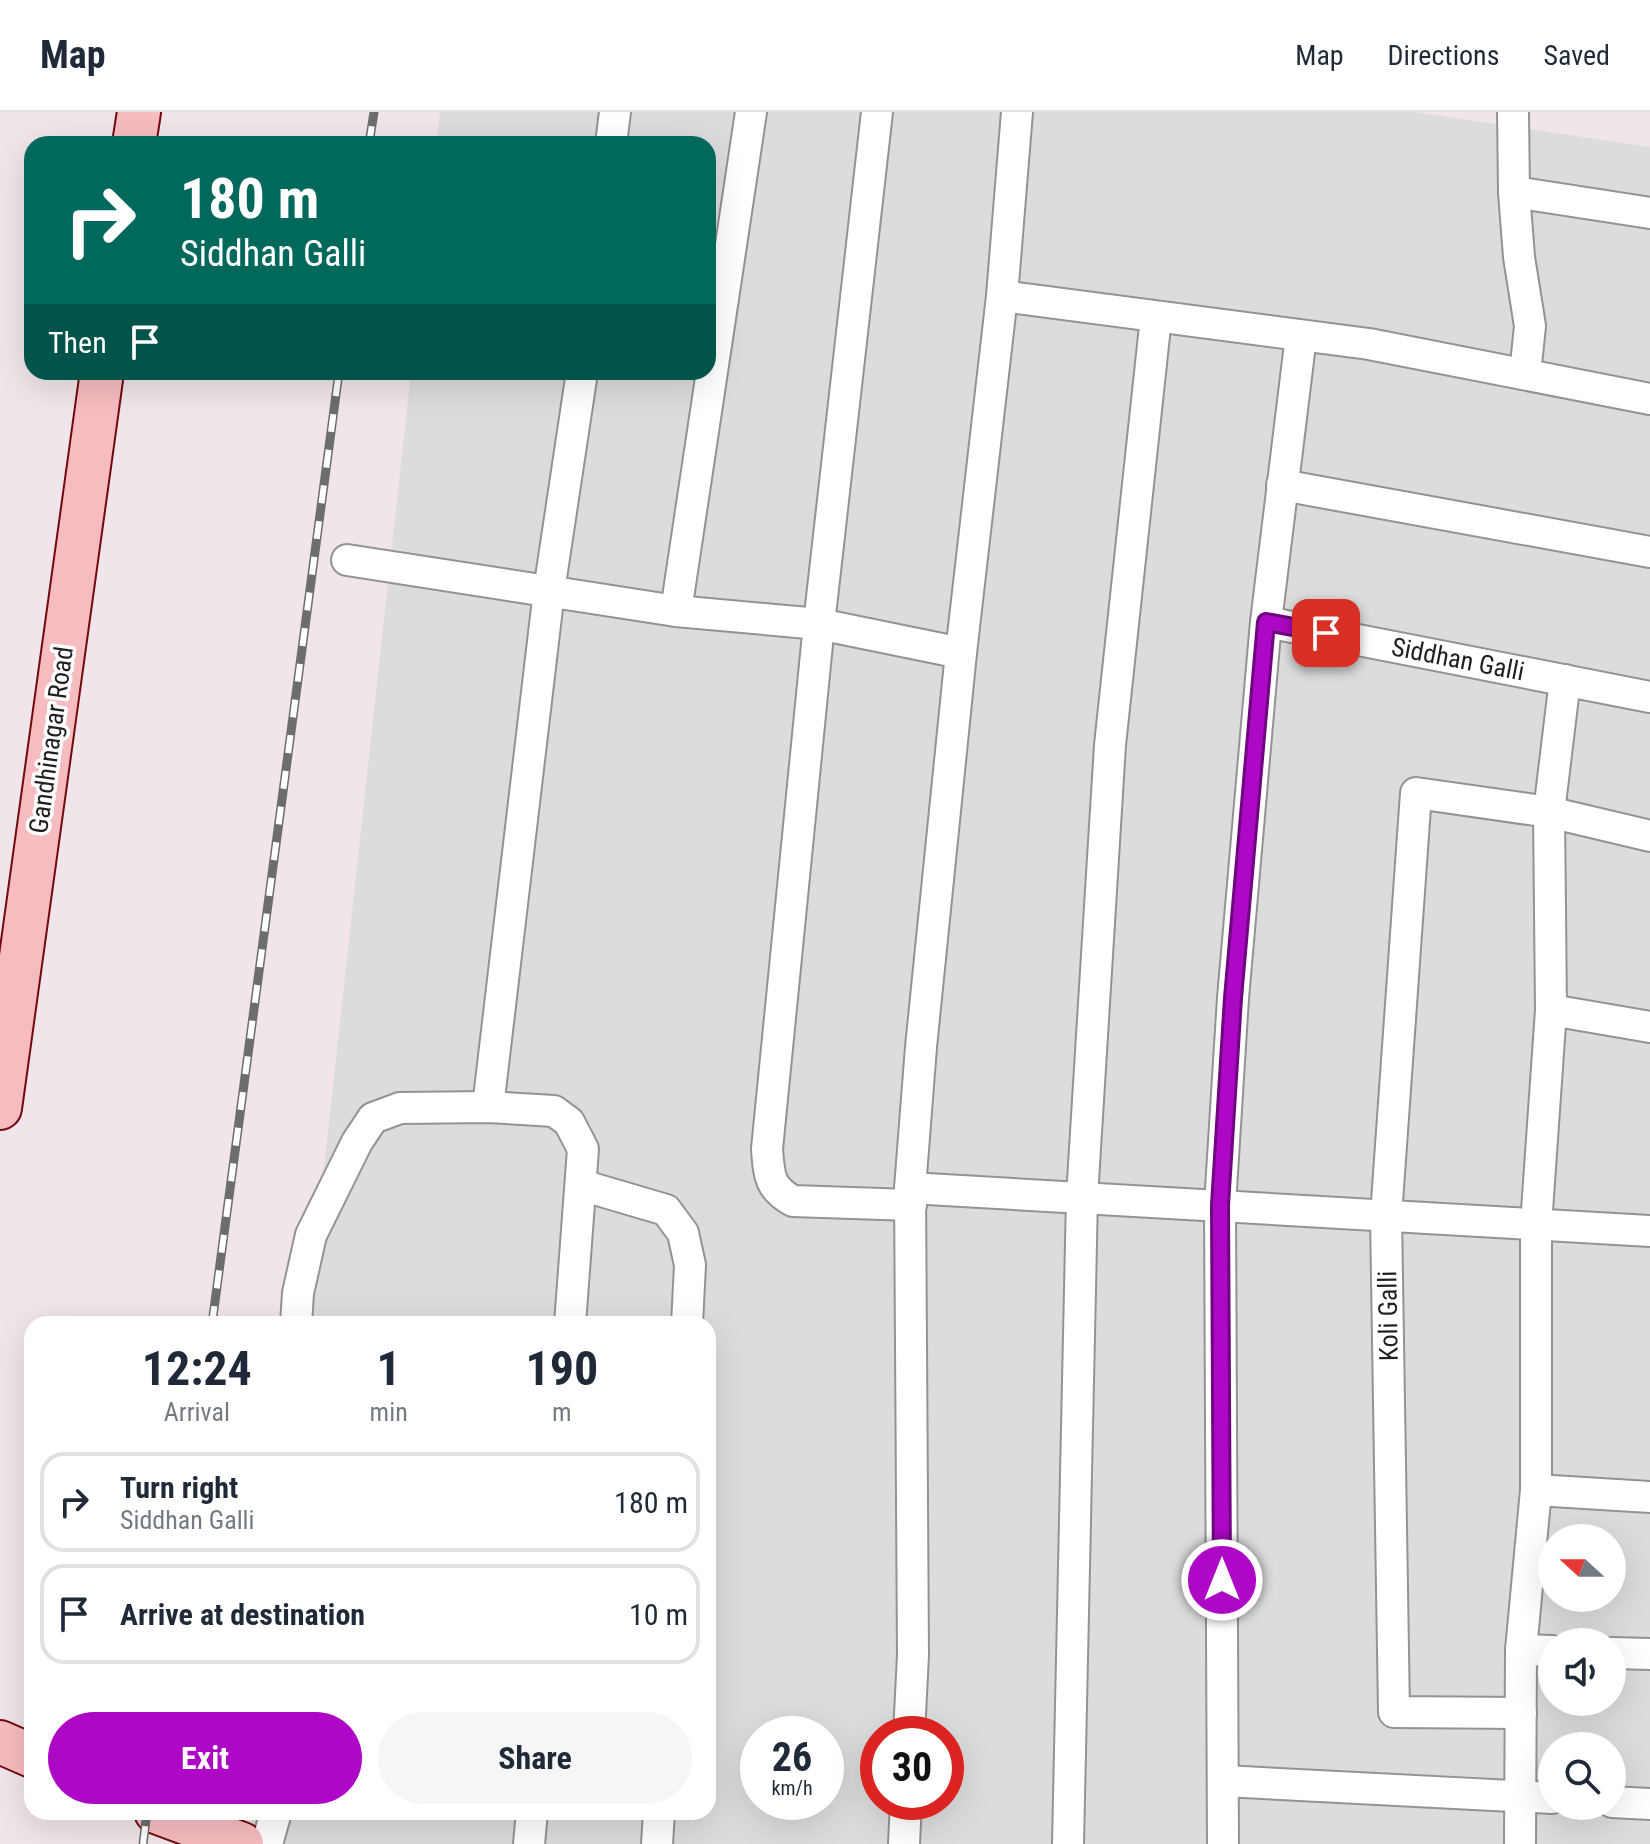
<!DOCTYPE html>
<style>
body{margin:0;font-family:"Roboto Condensed",sans-serif;background:#f6f6f7;color:#1f2937;height:100vh;display:flex;flex-direction:column;font-size:30px;white-space:nowrap}
*{box-sizing:border-box;margin:0}
p{font-size:26px;color:#747a83}
.icon{flex:none;width:44px;height:44px;fill:none;stroke:currentColor;stroke-width:2;stroke-linecap:round;stroke-linejoin:round}
.map{position:relative;flex:1;overflow:hidden}
.panel{position:absolute;left:24px;top:1204px;width:692px;height:504px;display:flex;flex-direction:column;background:#fff;border-radius:24px;box-shadow:0 8px 32px #0002}
.panel>*{flex:none}
.guide{position:absolute;left:24px;top:24px;width:692px;height:244px;border-radius:24px;box-shadow:0 8px 32px #0002;background:#00695c;color:#fff;overflow:hidden}
.needle{width:52px;rotate:291deg}
.buttons{position:absolute;left:1538px;top:1412px;display:grid;gap:16px}
.buttons a{display:grid;place-items:center;width:88px;height:88px;border-radius:50%;background:#fff;box-shadow:0 8px 32px #0002;font-size:40px}
.speed{position:absolute;left:740px;top:1604px;display:flex;gap:16px;font-size:40px;font-weight:700;text-align:center}
.speed>*{display:grid;place-content:center;width:104px;height:104px;border-radius:50%;background:#fff;box-shadow:0 8px 32px #0002;line-height:1}
.speed small{font-size:20px;font-weight:400}
.speed .limit{border:12px solid #d22;background:#fff;color:#111}
.pin{position:absolute;display:grid;place-items:center;width:68px;height:68px;color:#fff;margin:-34px;border-radius:16px;box-shadow:0 4px 12px #0006}
.me{position:absolute;width:88px;margin:-44px;rotate:0deg;stroke-linejoin:round;filter:drop-shadow(0 0 6px #0008)}
.turn{display:flex;align-items:center;gap:28px;height:168px;padding:0 24px;font-size:36px}
.turn .icon{width:104px;height:104px;stroke-width:2.5}
.turn b{display:block;font-size:56px;line-height:68px}
.then{display:flex;align-items:center;height:76px;padding:0 24px;background:#0003;gap:16px;font-size:30px}
.eta{display:flex;justify-content:space-evenly;align-items:center;height:136px;text-align:center}
.eta b{font-size:48px;font-weight:700;line-height:56px}
.cta{display:flex;gap:16px;margin-top:auto;padding:16px 24px}
.cta a{flex:1;height:92px;border-radius:48px;background:#ad08c5;color:#fff;font-size:32px;font-weight:700;line-height:92px;text-align:center}
.cta a+a{background:#f6f6f7;color:#1f2937}
ul{padding:0;list-style:none}
li{display:flex;align-items:center;gap:24px;height:100px;margin:0 16px 12px;padding:0 8px;border:4px solid #e0e1e3;border-radius:24px}
li div{flex:1}
li b{display:block;font-size:30px}
li em{font-style:normal}
header{display:flex;align-items:center;gap:48px;box-sizing:border-box;height:112px;padding:0 40px;background:#fff;border-bottom:2px solid #e0e1e3}
header strong{font-size:38px}
nav{display:flex;gap:44px;margin-inline-start:auto;font-size:28px}
.map>svg:first-child{display:block}
.residential{fill:#dddcdd;fill-rule:evenodd}
.lines{fill:none;stroke-linecap:round;stroke-linejoin:round}
.street-casing{stroke:#939393;stroke-width:34}
.secondary-casing{stroke:#72090c;stroke-width:46}
.street{stroke:#fff;stroke-width:30}
.secondary{stroke:#f7bcc0;stroke-width:42}
.rail-casing{stroke:#6d6d6d;stroke-width:9}
.rail{stroke:#fff;stroke-width:6;stroke-dasharray:18;stroke-linecap:butt}
.route-casing{stroke:#700580;stroke-width:20}
.route{stroke:#ad08c5;stroke-width:14}
.labels{text-anchor:middle;dominant-baseline:central;stroke-width:7;stroke-linejoin:round;paint-order:stroke}
.street-label{font-size:26px;fill:#1f1f1f;stroke:#fff}
</style>
<header>
<strong>Map</strong>
<nav><a>Map</a><a>Directions</a><a>Saved</a></nav>
</header>
<div class="map">
<svg width="1650" height="1732" viewBox="0 0 1650 1732">
<rect width="100%" height="100%" fill="#efe5ea"/>
<path class="residential" d="M440,0H1414L1650,35V1732H250L253,1700H708V1212H307L411,260H708V32H436ZM1552,1426H1612V1486H1552ZM1552,1530H1612V1590H1552ZM758,1622H826V1690H758ZM878,1622H946V1690H878ZM1552,1634H1612V1694H1552Z"/>
<g class="lines">
<g class="street-casing">
<g id="street">
<path d="M877,0L819,512L767,1037C769,1063 769,1076 793,1089L911,1093"/>
<polyline points="1513,0 1514,80"/>
<polyline points="611,32 615,0"/>
<polyline points="1002,184 1369,232 1650,287"/>
<polyline points="1525,262 1530,214 1519,145 1514,80 1650,101"/>
<polyline points="1282,373 1650,440"/>
<polyline points="347,448 676,499 819,512 961,541"/>
<polyline points="676,499 751,0"/>
<polyline points="1266,510 1650,585"/>
<polyline points="1565,568 1549,700 1551,898 1650,915"/>
<polyline points="488,995 549,479 582,260"/>
<polyline points="581,1073 666,1098 683,1121 690,1153 687,1212"/>
<polyline points="910,1076 1650,1119"/>
<polyline points="296,1212 298,1181 311,1123 357,1030 373,1006 400,996 488,995 554,999 569,1010 583,1037 570,1212"/>
<polyline points="1536,1378 1536,1113 1551,898"/>
<polyline points="1521,1538 1552,1539"/>
<polyline points="1612,1541 1650,1542"/>
<polyline points="1521,1601 1394,1600 1386,1104 1416,681 1549,700 1650,724"/>
<polyline points="909,1622 913,1543 910,1076 921,935 961,541 1002,184 1017,0"/>
<polyline points="1223,1669 1552,1686"/>
<polyline points="1612,1690 1650,1692"/>
<polyline points="267,1732 276,1700"/>
<polyline points="529,1732 532,1700"/>
<polyline points="657,1732 659,1700"/>
<polyline points="904,1732 906,1690"/>
<polyline points="1068,1732 1082,1085 1110,633 1156,205"/>
<polyline points="1223,1732 1220,1093 1233,886 1266,510 1301,224"/>
<polyline points="1520,1732 1521,1538 1536,1378 1650,1385"/>
</g>
</g>
<g class="secondary-casing">
<g id="secondary">
<polyline points="134,32 139,0"/>
<polyline points="0,996 102,260"/>
<polyline points="0,1630 32,1644"/>
<polyline points="156,1700 242,1732"/>
</g>
</g>
<use href="#street" class="street"/>
<use href="#secondary" class="secondary"/>
<g class="rail-casing">
<g id="rail">
<polyline points="369,32 374,0"/>
<polyline points="212,1212 339,260"/>
<polyline points="143,1732 147,1700"/>
</g>
</g>
<use href="#rail" class="rail"/>
</g>
<g class="lines">
<g class="route-casing">
<polyline id="route" points="1222,1468 1220,1093 1233,886 1266,510 1326,521"/>
</g>
<use href="#route" class="route"/>
</g>
<g class="labels">
<g class="street-label">
<text transform="translate(1458 547) rotate(11)">Siddhan Galli</text>
<text transform="translate(51 628) rotate(-82)">Gandhinagar Road</text>
<text transform="translate(1388 1204) rotate(-91)">Koli Galli</text>
</g>
</g>
</svg>
<div class="buttons">
<a><svg class="needle" viewBox="-14 -14 28 28"><path d="M0-13l5 13h-10z" fill="#e53935"/><path d="M0 13l5-13h-10z" fill="#747a83"/></svg></a>
<a><svg class="icon" aria-label="sound" viewBox="0 0 24 24"><path d="M4 9h4l5-4v14l-5-4H4zM17 9q2 3 0 6"/></svg></a>
<a><svg class="icon" aria-label="search" viewBox="0 0 24 24"><circle cx="10" cy="10" r="6"/><path d="M15 15l6 6"/></svg></a>
</div>
<div class="speed"><div>26<small>km/h</small></div><div class="limit">30</div></div>
<div class="pin" style="left:1326px;top:521px;background:#d93025"><svg class="icon" aria-label="arrive" viewBox="0 0 24 24"><path d="M6 21V4h12l-3 4 3 4H6"/></svg></div>
<svg class="me" style="left:1222px;top:1468px" viewBox="-20 -20 40 40"><circle r="17" fill="#ad08c5" stroke="#fff" stroke-width="3"/><path d="M0-11L8 9 0 5-8 9z" fill="#fff"/></svg>
<div class="guide">
<div class="turn"><svg class="icon" aria-label="right" viewBox="0 0 24 24"><path d="M7 20v-9h11M14 6l5 5-5 5"/></svg><div><b>180 m</b>Siddhan Galli</div></div>
<div class="then">Then<svg class="icon" aria-label="arrive" viewBox="0 0 24 24"><path d="M6 21V4h12l-3 4 3 4H6"/></svg></div>
</div>
<section class="panel">
<div class="eta">
<div><b>12:24</b><p>Arrival</p></div>
<div><b>1</b><p>min</p></div>
<div><b>190</b><p>m</p></div>
</div>
<ul>
<li><svg class="icon" aria-label="right" viewBox="0 0 24 24"><path d="M7 20v-9h11M14 6l5 5-5 5"/></svg><div><b>Turn right</b><p>Siddhan Galli</p></div><em>180 m</em></li>
<li><svg class="icon" aria-label="arrive" viewBox="0 0 24 24"><path d="M6 21V4h12l-3 4 3 4H6"/></svg><div><b>Arrive at destination</b></div><em>10 m</em></li>
</ul>
<div class="cta"><a>Exit</a><a>Share</a></div>
</section>
</div>
